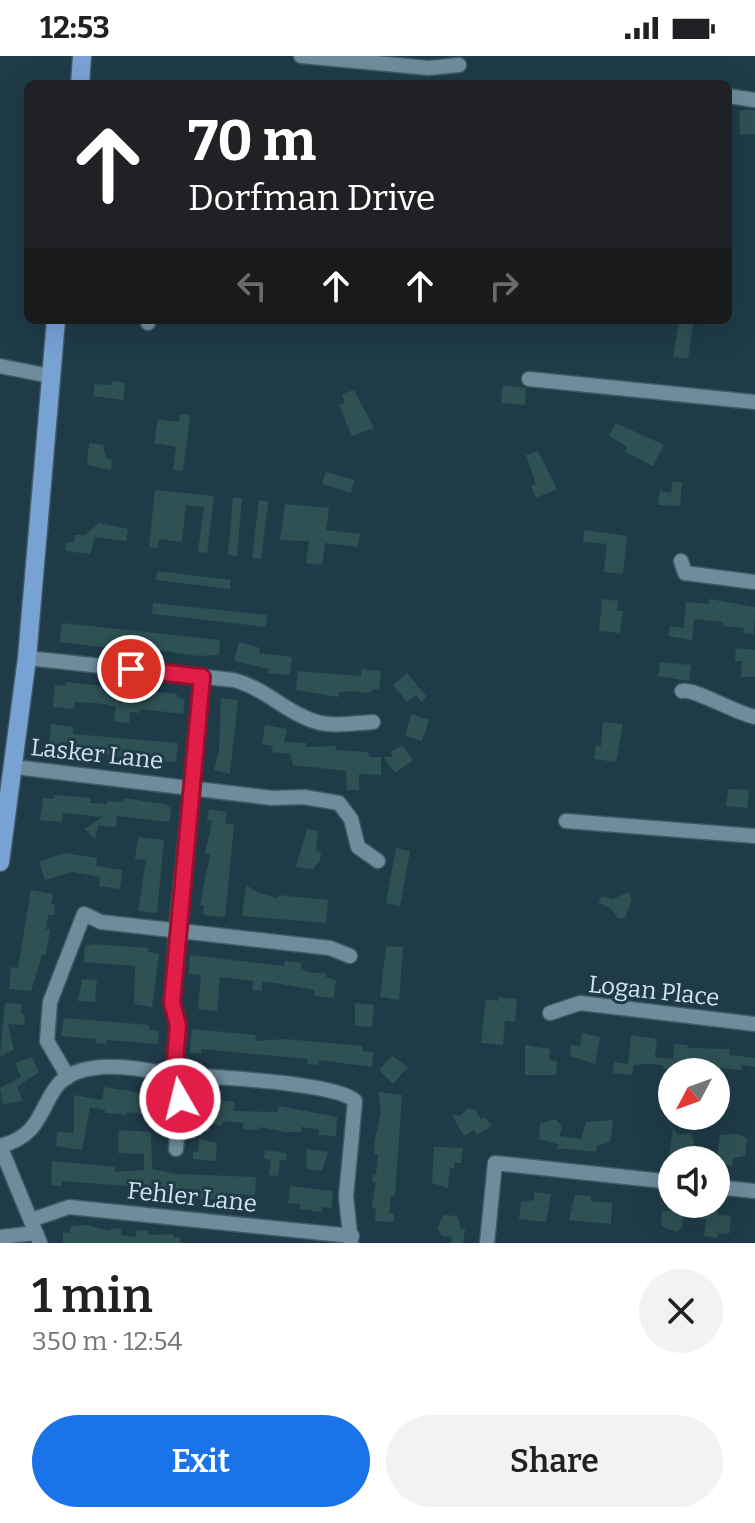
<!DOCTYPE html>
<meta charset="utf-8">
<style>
body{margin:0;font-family:Bitter,serif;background:#f2f2f2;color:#202124;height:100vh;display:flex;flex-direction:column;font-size:30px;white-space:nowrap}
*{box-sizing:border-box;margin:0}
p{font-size:26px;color:#757577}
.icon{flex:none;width:44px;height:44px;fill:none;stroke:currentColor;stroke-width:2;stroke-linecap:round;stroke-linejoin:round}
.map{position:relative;height:1187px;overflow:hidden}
.side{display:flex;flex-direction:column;background:#fff;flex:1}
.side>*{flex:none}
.top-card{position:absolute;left:24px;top:24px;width:708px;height:244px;border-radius:12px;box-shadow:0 8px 32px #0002;background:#202124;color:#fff;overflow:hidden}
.needle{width:52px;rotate:229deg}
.buttons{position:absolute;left:658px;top:1002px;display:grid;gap:16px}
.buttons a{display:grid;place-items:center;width:72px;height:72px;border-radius:50%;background:#fff;box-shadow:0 8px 32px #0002;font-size:40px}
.pin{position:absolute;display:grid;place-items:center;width:68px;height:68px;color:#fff;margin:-34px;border:4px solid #fff;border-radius:50%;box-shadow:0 2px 8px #0007}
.me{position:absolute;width:88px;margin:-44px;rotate:352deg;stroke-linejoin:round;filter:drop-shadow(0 0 6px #0008)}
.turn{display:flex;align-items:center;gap:28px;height:168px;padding:0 32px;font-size:36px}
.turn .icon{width:104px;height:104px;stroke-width:2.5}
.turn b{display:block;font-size:56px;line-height:68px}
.lanes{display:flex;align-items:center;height:76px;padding:0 32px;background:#0003;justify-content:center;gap:40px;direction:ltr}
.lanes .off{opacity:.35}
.round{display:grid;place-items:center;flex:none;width:84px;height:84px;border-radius:42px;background:#f2f2f2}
.overview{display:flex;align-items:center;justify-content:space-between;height:136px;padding:0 32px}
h1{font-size:48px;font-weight:600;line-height:60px}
.action{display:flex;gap:16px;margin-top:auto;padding:16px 32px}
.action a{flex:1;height:92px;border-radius:48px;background:#1a73e8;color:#fff;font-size:32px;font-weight:600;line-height:92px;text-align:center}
.action a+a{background:#f2f2f2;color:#202124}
.status{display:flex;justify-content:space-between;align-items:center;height:56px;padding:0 40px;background:#fff;direction:ltr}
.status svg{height:22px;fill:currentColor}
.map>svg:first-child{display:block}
.building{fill:#2e5153}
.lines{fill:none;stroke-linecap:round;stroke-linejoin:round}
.minor-casing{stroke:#3f5863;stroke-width:17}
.major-casing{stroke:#3f5863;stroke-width:21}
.minor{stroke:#6e8c9b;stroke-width:14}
.major{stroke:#78a1d4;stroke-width:18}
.route-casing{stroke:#92132f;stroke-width:20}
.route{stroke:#e11d48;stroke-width:14}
.labels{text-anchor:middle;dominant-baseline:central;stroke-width:6;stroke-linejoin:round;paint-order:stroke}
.street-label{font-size:24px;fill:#d4e4ec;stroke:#1f3b48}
</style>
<div class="status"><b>12:53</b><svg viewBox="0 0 49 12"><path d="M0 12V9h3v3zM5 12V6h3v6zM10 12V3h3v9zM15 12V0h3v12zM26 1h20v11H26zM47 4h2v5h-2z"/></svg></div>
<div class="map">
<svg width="755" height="1187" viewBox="0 0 755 1187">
<rect width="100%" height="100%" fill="#1f3b48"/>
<g class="building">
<polygon points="739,54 755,54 755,78 740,79"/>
<polygon points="679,265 693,268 688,303 673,301"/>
<polygon points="112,325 125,327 123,344 94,340 94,328 112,329"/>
<polygon points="503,329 526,332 525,349 501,347"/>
<polygon points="354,334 374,372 352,380 339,349 345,347 342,338"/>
<polygon points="180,358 190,359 183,415 173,414 176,391 154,387 158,363 179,366"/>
<polygon points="616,367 664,389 653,410 625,396 627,392 623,388 609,380"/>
<polygon points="89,387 103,389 106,402 112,403 111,414 87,409"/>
<polygon points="538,395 557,433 536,442 531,430 536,428 526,399"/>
<polygon points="326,416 354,424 351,437 322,428"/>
<polygon points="672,426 682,426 680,450 658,449 660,435 671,437"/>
<polygon points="155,434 214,440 207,497 198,496 204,451 186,449 182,486 159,483 158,492 149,491"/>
<polygon points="233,442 242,442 237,500 228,499"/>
<polygon points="259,444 268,446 261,503 252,502"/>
<polygon points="285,448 329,452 326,474 360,478 358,491 325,487 322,509 306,507 309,485 280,484"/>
<polygon points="99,467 128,473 126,485 95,481 90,498 65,495 66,487 74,486 75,479 85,479"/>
<polygon points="584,474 627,480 623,518 604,516 607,488 583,486"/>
<polygon points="157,515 231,524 230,533 156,524"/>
<polygon points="602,543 618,545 617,555 623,555 620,577 599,575"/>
<polygon points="709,543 755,551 754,578 743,577 744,572 723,570 723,566 694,563 692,584 668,580 670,570 684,572 686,546 708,548"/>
<polygon points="153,547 267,559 266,571 152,558"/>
<polygon points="62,567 220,584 219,599 198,600 114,588 110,592 60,586"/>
<polygon points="239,586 260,592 259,597 292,601 290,619 268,617 269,613 234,605"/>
<polygon points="736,592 755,594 755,621 741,621 742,605 735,605"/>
<polygon points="660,606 691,609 689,625 658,620"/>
<polygon points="361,613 381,615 379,634 373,633 370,637 349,635 339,637 339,641 296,634 298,615 361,620"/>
<polygon points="407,617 427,641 421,646 416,639 407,646 393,629"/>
<polygon points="66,626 177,638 177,642 185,643 183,658 141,653 140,657 130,656 129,667 114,665 116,651 105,648 75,646 74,653 53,651 55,629 66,630"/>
<polygon points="221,642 238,644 230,718 214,714 219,695"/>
<polygon points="411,658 429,664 422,685 405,680"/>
<polygon points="603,666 623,668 616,706 594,703 596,690 601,690"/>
<polygon points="51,668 73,671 73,678 178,687 176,706 59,695 59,691 49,690"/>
<polygon points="265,669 287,673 284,686 306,687 306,691 336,690 336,694 367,696 370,701 381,701 381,719 359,718 359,734 347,734 346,715 293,709 290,698 272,696 273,690 262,688"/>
<polygon points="402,689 413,704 395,717 383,701 393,701 391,696"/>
<polygon points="732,733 749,734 747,752 726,750 728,734"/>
<polygon points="54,739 91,742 90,747 107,748 107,745 123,746 124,742 164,748 171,752 169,766 117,760 116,771 98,770 95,783 85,773 102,761 63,757 62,766 40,764 43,742 54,743"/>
<polygon points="209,753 227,756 225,767 234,769 225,861 203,859 204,849 200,849 210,798 205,798 212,765 207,764"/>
<polygon points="307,773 318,775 316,795 321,796 320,805 313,813 296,811"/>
<polygon points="138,781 164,784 157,857 138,855 146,804 135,803"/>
<polygon points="396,792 410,795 400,850 386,847"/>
<polygon points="64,797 97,802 96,810 123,814 120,833 99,830 100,821 72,816 45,824 39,806"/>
<polygon points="246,829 257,836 277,842 278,839 328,844 326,867 242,860"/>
<polygon points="31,834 53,838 51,848 55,849 54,859 48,859 46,873 50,874 46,899 42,899 31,935 9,933 11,911 18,912"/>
<polygon points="628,836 632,843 625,862 618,862 611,853 598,846 602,840 613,843"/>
<polygon points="93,888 149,892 148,896 159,898 152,951 134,948 135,910 84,906 85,890"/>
<polygon points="386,890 403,891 399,944 380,941"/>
<polygon points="190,899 284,910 285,905 301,907 301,912 307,916 327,918 326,921 336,924 334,942 314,940 315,934 275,927 262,926 262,935 252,934 253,925 220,921 217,955 198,953 201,919 189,918"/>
<polygon points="82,923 97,924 95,946 78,945"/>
<polygon points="499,941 517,943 515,966 505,965 503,989 481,987 486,943 498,945"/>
<polygon points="5,947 22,948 21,958 25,959 24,969 8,968 14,994 0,1000"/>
<polygon points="355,947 374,949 372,971 355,970"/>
<polygon points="64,962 149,969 149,974 159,975 158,988 106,984 106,988 95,987 96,983 61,980"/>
<polygon points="192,973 256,979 255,985 285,983 363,990 362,995 373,996 372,1011 319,1004 318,1009 307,1008 308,1003 201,993 201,997 190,997"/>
<polygon points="582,977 600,981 595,1008 570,1000 571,989 580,990"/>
<polygon points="631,979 657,983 655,1001 673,1003 674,988 688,989 687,992 730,993 729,999 755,1002 755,1011 742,1009 741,1014 690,1009 688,1016 674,1016 663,1012 663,1009 647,1008 634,1009 632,1019 613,1017 614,1006 628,1008"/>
<polygon points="525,989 550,993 549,1004 557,1005 556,1019 525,1019"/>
<polygon points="392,1000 408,1011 393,1028 379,1014"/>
<polygon points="32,1001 39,1016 17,1031 23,1045 3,1048 0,1032 21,1021 15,1007"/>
<polygon points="142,1030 171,1032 166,1062 127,1056 127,1059 105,1057 105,1054 90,1051 82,1094 56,1090 57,1076 74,1077 74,1039 102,1044 104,1031 142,1037"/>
<polygon points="192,1032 207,1034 206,1043 235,1046 234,1055 277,1056 279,1050 337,1061 336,1080 319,1079 319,1073 301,1071 301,1076 285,1076 260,1071 259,1074 243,1073 243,1067 223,1065 222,1070 188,1063"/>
<polygon points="378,1036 402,1039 395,1140 391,1139 389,1157 394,1157 394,1165 389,1166 375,1165 376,1152 372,1152 376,1126 372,1126 373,1118 376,1118 378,1098 374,1098 375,1084 381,1056"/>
<polygon points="468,1052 475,1054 481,1063 485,1061 491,1070 477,1079 474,1074 464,1080 452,1059 460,1060"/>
<polygon points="555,1063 562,1070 560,1080 581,1083 586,1066 613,1064 610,1086 597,1090 596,1096 556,1092 560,1089 539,1083 540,1068"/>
<polygon points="673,1072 678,1079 690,1077 694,1084 693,1095 699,1095 698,1104 669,1101"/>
<polygon points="119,1074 151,1076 152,1113 177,1118 256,1121 255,1139 226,1138 225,1143 195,1143 195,1138 151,1132 150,1137 140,1136 140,1131 62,1125 61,1130 51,1129 52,1105 115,1111 114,1116 144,1114 144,1098 118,1097"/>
<polygon points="736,1078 747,1082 745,1100 733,1102 732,1110 716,1108 720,1079"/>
<polygon points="199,1083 217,1087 216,1105 193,1103 193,1096 198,1096"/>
<polygon points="434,1091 463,1092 461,1107 454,1107 454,1112 450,1112 448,1132 432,1127"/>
<polygon points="306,1093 328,1096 322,1115 307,1113"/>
<polygon points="265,1094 287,1097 286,1104 280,1104 278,1120 269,1119 271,1104 264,1103"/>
<polygon points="290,1130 333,1135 332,1152 322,1151 322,1156 300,1153 300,1148 288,1147"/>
<polygon points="534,1136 551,1138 546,1166 519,1163 521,1146 534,1144"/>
<polygon points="575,1139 591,1140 591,1145 612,1147 611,1168 569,1164"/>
<polygon points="676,1148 718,1153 717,1159 731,1160 729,1178 718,1177 717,1182 704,1180 706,1163 696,1162 683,1161 682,1172 676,1176 661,1170 662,1155 671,1155"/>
<polygon points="444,1159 457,1160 461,1173 465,1173 463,1187 451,1187 452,1181 442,1180 437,1172"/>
<polygon points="86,1169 111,1175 111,1172 122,1173 121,1179 136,1181 137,1174 148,1175 148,1179 173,1178 173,1181 180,1181 180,1187 63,1187 63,1176 69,1177 71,1170"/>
</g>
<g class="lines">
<g class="minor-casing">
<g id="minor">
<polyline points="301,0 429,12 459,9"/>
<polyline points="728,40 755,44"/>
<polyline points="148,267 148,264"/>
<polyline points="0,310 50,320"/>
<polyline points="529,323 755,346"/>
<polyline points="681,505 685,517 755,526"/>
<path d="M27,602L233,624C264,631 286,657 317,666C334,671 355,667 373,666"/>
<path d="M202,621L176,875L172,947L178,969L174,1018C207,1021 336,1026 355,1045L346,1141L351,1187"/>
<path d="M682,635C694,632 735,657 755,661"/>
<polyline points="15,711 272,742 304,741 339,747 351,763 358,791 378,805"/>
<polyline points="566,765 755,780"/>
<polyline points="550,957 580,947 755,968"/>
<polyline points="68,1021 47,985 50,946 84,858 101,866 330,892 350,900"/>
<polyline points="176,1093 182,1019"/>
<polyline points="716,1131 755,1135"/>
<polyline points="31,1164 69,1151 352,1180"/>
<polyline points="0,1181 36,1177"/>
<path d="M40,1187L0,1090C59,1076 32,1019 94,1012C120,1008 148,1015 174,1018"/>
<polyline points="487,1187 495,1107 672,1126"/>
</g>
</g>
<g class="major-casing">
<g id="major">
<polyline points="80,28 82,0"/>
<polyline points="0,806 27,602 56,264"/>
</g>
</g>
<use href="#minor" class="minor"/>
<use href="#major" class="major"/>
</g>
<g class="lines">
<g class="route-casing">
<polyline id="route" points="131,613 202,621 172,947 178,969 174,1018 182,1019 180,1043"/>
</g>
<use href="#route" class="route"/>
</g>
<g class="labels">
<g class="street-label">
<text transform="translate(97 698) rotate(6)">Lasker Lane</text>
<text transform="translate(654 935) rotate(6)">Logan Place</text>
<text transform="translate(192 1141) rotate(6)">Fehler Lane</text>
</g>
</g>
</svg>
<div class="buttons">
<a><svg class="needle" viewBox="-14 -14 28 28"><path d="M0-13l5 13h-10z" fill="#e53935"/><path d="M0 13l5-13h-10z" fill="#757577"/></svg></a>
<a><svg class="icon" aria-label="sound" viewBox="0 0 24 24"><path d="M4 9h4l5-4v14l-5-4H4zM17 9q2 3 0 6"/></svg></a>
</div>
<div class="pin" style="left:131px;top:613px;background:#d93025"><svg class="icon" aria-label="arrive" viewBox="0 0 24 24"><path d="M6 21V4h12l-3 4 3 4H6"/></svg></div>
<svg class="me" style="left:180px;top:1043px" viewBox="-20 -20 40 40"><circle r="17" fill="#e11d48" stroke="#fff" stroke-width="3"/><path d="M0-11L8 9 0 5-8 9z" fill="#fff"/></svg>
<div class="top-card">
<div class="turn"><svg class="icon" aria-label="ahead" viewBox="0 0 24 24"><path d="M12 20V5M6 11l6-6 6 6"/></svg><div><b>70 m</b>Dorfman Drive</div></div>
<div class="lanes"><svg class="icon off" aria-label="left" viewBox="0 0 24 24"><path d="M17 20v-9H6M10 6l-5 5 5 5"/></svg><svg class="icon" aria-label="ahead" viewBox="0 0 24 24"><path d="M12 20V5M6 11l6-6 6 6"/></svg><svg class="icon" aria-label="ahead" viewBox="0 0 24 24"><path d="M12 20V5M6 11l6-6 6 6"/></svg><svg class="icon off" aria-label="right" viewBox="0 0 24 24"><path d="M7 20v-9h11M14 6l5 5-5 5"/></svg></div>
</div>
</div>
<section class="side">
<div class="overview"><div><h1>1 min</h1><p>350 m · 12:54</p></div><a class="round"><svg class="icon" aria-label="close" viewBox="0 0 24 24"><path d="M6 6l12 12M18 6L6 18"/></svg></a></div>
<div class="action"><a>Exit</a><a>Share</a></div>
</section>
